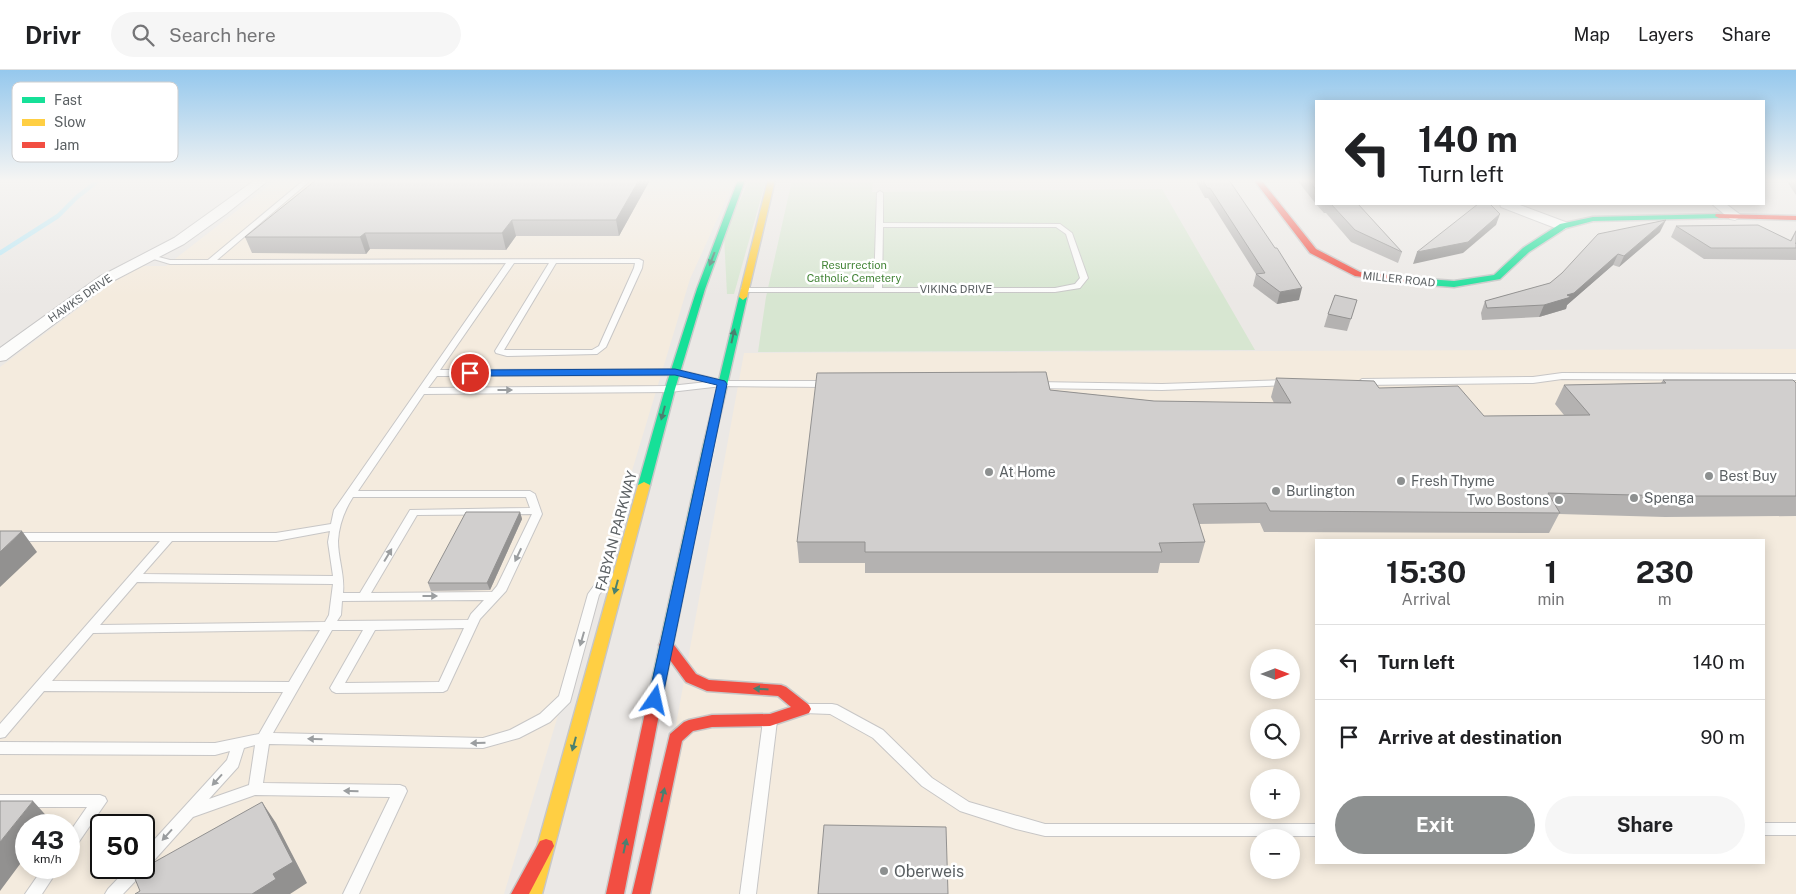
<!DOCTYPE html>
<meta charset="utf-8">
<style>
body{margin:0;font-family:"Public Sans",sans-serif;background:#f6f6f6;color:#202124;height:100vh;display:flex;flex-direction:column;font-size:19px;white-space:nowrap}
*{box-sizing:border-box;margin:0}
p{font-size:16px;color:#757577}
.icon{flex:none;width:28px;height:28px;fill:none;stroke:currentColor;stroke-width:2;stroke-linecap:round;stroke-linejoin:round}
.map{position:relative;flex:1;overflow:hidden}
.sheet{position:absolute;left:1315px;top:469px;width:450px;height:325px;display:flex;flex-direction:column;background:#fff;border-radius:0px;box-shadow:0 2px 12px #0003}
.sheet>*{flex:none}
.guide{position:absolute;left:1315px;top:30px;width:450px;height:105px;border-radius:0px;box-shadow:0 2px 12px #0003;background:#fff;color:#202124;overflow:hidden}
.needle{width:32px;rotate:90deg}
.controls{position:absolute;left:1250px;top:579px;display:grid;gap:10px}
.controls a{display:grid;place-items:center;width:50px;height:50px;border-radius:50%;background:#fff;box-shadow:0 2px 12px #0003;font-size:25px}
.speed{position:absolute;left:15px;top:744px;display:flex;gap:10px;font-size:25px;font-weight:700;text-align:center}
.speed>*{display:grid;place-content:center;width:65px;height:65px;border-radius:50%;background:#fff;box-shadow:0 2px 12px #0003;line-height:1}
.speed small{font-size:12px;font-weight:400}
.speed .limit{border:2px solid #111;border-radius:8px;background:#fff;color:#111}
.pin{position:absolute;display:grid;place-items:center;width:42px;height:42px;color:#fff;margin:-21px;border:2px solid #fff;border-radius:50%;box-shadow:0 1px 5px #0007}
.me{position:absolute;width:55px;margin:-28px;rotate:11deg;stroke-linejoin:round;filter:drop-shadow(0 0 4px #0008)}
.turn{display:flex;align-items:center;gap:18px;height:105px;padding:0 20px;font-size:22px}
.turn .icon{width:65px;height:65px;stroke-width:2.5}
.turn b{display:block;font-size:35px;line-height:42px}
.eta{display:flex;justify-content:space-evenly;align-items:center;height:85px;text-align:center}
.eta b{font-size:30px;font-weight:700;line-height:35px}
.primary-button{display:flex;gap:10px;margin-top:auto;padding:10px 20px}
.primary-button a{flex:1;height:58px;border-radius:30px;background:#8d9090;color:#fff;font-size:20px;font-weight:700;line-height:58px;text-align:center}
.primary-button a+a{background:#f6f6f6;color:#202124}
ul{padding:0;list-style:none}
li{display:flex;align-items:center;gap:15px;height:75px;padding:0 20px;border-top:1px solid #e0e0e0}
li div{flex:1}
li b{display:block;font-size:19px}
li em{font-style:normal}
header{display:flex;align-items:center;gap:30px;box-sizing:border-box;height:70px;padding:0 25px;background:#fff;border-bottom:1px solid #e0e0e0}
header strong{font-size:24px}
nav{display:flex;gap:28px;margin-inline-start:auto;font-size:18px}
.search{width:350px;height:45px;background:#f6f6f6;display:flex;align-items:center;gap:12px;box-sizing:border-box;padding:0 18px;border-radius:28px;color:#757577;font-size:19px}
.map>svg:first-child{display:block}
.commercial{fill:#f4ebde;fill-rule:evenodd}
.green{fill:#d7e6d1}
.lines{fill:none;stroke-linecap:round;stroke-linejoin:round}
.stream{stroke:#b9e7f5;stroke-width:4.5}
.lane-casing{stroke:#c7c6c6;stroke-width:2}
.street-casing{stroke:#c7c6c6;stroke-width:2}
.fast-casing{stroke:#c7c7c7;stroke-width:3}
.slow-casing{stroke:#c7c7c7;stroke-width:3}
.jam-casing{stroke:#c7c7c7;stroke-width:3}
.lane{fill:#fcfcfb;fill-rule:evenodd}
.street{fill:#fcfcfb;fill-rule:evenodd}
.fast{fill:#16e098;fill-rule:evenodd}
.slow{fill:#ffcf43;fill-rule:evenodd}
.jam{fill:#f24e42;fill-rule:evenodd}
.wall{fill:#b4b2b1}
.shaded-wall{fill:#929190}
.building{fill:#d1cfce;stroke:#929190}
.oneway{fill:#4a8070}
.oneway2{fill:#9b9ea0}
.route{fill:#1a73e8;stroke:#114b97}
.poi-dot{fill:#8d9090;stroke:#fff;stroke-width:2}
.labels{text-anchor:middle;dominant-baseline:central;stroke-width:5;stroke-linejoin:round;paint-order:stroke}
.far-park-label{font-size:11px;fill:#448538;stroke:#fff}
.far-street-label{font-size:11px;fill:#5b6063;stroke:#fff}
.poi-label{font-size:14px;fill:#5b6063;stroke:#fff;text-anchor:start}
.street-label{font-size:14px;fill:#5b6063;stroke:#fff}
.near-poi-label{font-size:16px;fill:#5b6063;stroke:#fff;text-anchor:start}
.key{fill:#fff;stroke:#cecfd0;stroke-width:1}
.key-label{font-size:14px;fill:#5b6063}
</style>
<header>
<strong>Drivr</strong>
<div class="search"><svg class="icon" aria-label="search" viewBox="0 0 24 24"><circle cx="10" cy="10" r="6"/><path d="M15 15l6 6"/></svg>Search here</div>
<nav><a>Map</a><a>Layers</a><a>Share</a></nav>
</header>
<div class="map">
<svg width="1796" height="824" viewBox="0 0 1796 824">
<rect width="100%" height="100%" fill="#ebe8e5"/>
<g class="commercial">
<path d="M276,110H735L690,209L504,824H0V297L135,196H166ZM26,755H69V798H26ZM101,755H144V798H101Z"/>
<path d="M1796,279V824H645L744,283ZM1316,470H1764V792H1316ZM1259,588H1291V620H1259ZM1259,648H1291V680H1259ZM1259,708H1291V740H1259ZM1259,768H1291V800H1259Z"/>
</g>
<g class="green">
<polygon points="749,110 766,110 734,224 727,224 724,166"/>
<polygon points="792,110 873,110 872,122 1162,119 1255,280 758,282 766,227"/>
</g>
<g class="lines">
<polyline class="stream" points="0,183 58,146 77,127 99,110"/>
<g class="lane-casing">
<g id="lane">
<path d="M304,110H311L217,190L639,189L643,191L642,198L606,277L597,284L507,286L496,283L495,281L549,193H514L440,300L675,299L717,309L718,311H828L832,314L828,317L722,316L670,322L424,324L358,421H530L535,424L542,444L506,521L480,549L447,620L443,622L336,623L332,621L330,618L363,560H332L273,663L483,668L510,660L540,644L559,626L588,524L604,502H612L614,505L599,525L570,632L550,652L519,668L483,678L269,674L263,713L400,715L405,717L407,721L359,824H343L390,727L255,725L193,747L149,796L145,797L143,803L123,824H105L108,819L128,798H144V781L227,690L230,681L215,685L0,684V672L215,673L259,664L283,622L44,621L5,667L0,668V654L160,471H0V463H276L331,454L334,440L506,193L170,194L147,187L151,185L170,190H208ZM556,193H635L634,198L599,276L592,280H504ZM675,305L707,312L670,316L428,318L437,306ZM353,427H526L530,438L410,440L360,523H343C345,505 338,489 338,471C339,455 344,441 353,427ZM532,444L497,516L492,522L371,523L417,445ZM330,461L328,472L333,506L143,504L172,471H276ZM137,512L333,514L329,545L325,552L100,555ZM484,530L471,544L468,550L337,551L341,545L342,531ZM464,558L439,612L345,613L375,560ZM320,560L289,612L52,611L93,563ZM255,675L249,715L209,729L238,697L244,678Z"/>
<path d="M880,121L883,123V153L1060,154L1072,163L1088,208L1080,218L1055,222H741V218H874L877,123ZM883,157H1056L1066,164L1080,208L1075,214L1055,218H882Z"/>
<polygon points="1562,303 1796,304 1796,310 1562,309 1533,313 1362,315 1358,312 1362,309 1533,307"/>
<polygon points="1288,310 1292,313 1291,315 1162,320 1035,318 1031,315 1035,312 1162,314"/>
<polygon points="809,634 832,634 837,635 883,660 932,708 969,732 1045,754 1316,754 1316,766 1045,766 1016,759 960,741 922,716 873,668 830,644 804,643 803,639 804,635"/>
<polygon points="770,646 775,647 777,651 756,824 740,824 763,651 765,647"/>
<polygon points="0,725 100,725 105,727 107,731 74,779 69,781 69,763 87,737 0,737"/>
<rect x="1764" y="753" width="32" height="12"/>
<polygon points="43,798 59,798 42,824 25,824"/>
</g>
</g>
<g class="street-casing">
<g id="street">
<polygon points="255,110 269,110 226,144 184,174 109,213 6,290 0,291 0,278 99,207 174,168"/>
<polygon points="1500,134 1517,134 1568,153 1570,156 1563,160 1558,159 1501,137"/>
<polygon points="1712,134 1726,134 1742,146 1735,150 1730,149"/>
</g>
</g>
<g class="fast-casing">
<g id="fast">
<polygon points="738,110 745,110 705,219 675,319 650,415 648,417 640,417 638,415 665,319 697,219"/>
<polygon points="1719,144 1723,146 1722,148 1593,151 1566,158 1529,182 1500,209 1454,217 1427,215 1423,212 1427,209 1454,211 1494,205 1523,178 1560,154 1593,147"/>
<polygon points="743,224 747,227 713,377 663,624 661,628 656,630 651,628 649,624 703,377 739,227"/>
</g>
</g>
<g class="slow-casing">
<g id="slow">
<polygon points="768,110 775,110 747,227 743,230 739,227"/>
<polygon points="644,412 650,415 542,824 524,824 638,415"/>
</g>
</g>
<g class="jam-casing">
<g id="jam">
<polygon points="1254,110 1261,110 1316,179 1360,202 1427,209 1431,212 1427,215 1355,206 1310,183"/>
<polygon points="1716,144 1796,146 1796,150 1719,148 1715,146"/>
<polygon points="666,570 671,571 696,604 709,610 781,615 786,617 809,635 811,639 809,643 770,656 712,657 693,661 682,671 650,824 632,824 670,664 684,652 689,650 712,645 770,644 791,637 778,626 707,621 686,612 659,575 661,571"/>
<polygon points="656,618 661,620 663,624 624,824 606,824 649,624 651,620"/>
<polygon points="546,769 552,771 554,776 529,824 511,824 540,771"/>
</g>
</g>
<use href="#lane" class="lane"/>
<use href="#street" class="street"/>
<use href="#fast" class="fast"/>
<use href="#slow" class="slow"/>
<use href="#jam" class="jam"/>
</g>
<g class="wall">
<polygon points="650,110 619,166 516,166 506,180 370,179 366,184 252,183 245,167"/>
<polygon points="1195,110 1229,110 1299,230 1277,234 1253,216 1256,204 1208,128 1205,128"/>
<polygon points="1297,110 1316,110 1316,134"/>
<polygon points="1786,110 1796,110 1796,125"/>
<polygon points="1316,134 1358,134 1402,182 1398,193 1351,172 1326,143 1324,143"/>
<polygon points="1676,156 1790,171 1796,160 1796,190 1704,189 1671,167"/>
<polygon points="1660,162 1619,197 1613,195 1567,235 1566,239 1539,247 1482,250 1481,243 1485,231 1550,213"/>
<polygon points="1357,230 1347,261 1324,257 1328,244"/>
<polygon points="1276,308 1379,318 1484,346 1564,345 1555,334 1564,315 1661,313 1663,310 1796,313 1796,446 1665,447 1559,444 1549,463 1264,462 1260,453 1199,454 1205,472 1199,493 1160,493 1158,503 865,503 865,493 799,493 797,472 1050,320 1154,331 1274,333 1271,327"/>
<polygon points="520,442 522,449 490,520 431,521 428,513"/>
</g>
<g class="shaded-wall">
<polygon points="639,110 650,110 619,166 616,150"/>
<polygon points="1500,144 1496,155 1463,183 1413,194 1417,182"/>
<polygon points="512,150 516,166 506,180 502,163"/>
<polygon points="1666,150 1660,162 1619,197 1624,186"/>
<polygon points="365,163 370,179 366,184 360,167"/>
<polygon points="1618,184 1613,195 1567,235 1566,239 1539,247 1544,235 1567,225"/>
<polygon points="1302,218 1299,230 1277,234 1280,222"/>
<polygon points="520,442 522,449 490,520 487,513"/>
<polygon points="22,461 37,482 0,517 0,482"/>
<polygon points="33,731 52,752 50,755 26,755 26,786 0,821 0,772"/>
<polygon points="262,732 276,753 307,813 290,824 252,824 273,804"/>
</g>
<g class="building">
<polygon points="316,110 639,110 616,150 512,150 502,163 365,163 360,167 245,167"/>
<polygon points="1203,110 1229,110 1275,178 1277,178 1302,218 1280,222 1256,204 1265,203 1210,118 1207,118"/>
<polygon points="1309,110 1316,110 1316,120"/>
<polygon points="1331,134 1358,134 1402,182 1355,160"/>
<polygon points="1478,134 1490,134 1500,144 1468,172 1417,182"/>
<polygon points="1666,150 1624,186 1618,184 1574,223 1567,225 1571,227 1544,235 1487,238 1485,231 1550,213 1562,203 1598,164"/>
<polygon points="1758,155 1791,171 1796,161 1796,173 1795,173 1796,174 1796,178 1711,178 1676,156"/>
<polygon points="1335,225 1357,230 1351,249 1328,244"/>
<polygon points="1046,302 1050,320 1154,331 1291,333 1276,308 1374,311 1379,318 1458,316 1484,346 1590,345 1564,315 1666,313 1663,310 1793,310 1796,313 1796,426 1678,426 1548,423 1560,443 1270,441 1266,433 1193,434 1205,472 1159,473 1162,482 865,482 865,472 797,472 817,303"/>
<polygon points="466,442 520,442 487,513 428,513"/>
<polygon points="0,461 22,461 0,482"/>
<polygon points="0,731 33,731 0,772"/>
<polygon points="262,732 293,792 273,804 276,809 252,824 135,824 140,821 133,804"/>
<polygon points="824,755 946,757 948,824 818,824"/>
</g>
<defs><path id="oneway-solid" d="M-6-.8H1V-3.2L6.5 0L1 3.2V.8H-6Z" transform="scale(1.25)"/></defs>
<g class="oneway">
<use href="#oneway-solid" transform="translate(712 189) rotate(111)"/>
<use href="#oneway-solid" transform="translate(733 266) rotate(-77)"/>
<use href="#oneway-solid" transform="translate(663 343) rotate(105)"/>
<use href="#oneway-solid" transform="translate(616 517) rotate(105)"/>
<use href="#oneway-solid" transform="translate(761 619) rotate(-176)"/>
<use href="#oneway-solid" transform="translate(574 674) rotate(105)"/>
<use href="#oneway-solid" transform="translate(663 725) rotate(-77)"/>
<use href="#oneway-solid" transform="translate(625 776) rotate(-78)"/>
</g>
<g class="oneway2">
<use href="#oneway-solid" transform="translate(505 320)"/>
<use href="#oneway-solid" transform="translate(388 485) rotate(-59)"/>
<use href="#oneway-solid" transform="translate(518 485) rotate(115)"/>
<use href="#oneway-solid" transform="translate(430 526)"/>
<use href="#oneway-solid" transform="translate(582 569) rotate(106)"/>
<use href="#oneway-solid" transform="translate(315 669) rotate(-179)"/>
<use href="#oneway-solid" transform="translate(478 673) rotate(178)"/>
<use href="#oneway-solid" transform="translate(217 710) rotate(132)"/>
<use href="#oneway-solid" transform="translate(351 721) rotate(-179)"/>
<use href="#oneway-solid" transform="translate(167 765) rotate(132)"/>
</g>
<linearGradient id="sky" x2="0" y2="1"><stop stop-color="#95c8ed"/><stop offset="0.49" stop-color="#f6f5f3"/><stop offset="1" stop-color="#f6f5f3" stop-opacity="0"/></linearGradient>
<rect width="1796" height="226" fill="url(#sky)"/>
<polygon class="route" points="675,299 725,311 727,314 662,630 660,635 655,636 650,635 648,630 717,315 675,305 470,306 465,303 470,300"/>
<g class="poi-dot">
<circle cx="989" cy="402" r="5"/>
<circle cx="1709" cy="406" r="5"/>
<circle cx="1401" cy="411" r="5"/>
<circle cx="1276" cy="421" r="5"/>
<circle cx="1634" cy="428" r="5"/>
<circle cx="1559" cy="430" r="5"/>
<circle cx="884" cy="801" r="5"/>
</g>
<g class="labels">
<g class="far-park-label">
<text x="854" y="195">Resurrection<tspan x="854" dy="13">Catholic Cemetery</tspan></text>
</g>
<g class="far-street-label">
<text transform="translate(1399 209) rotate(6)">MILLER ROAD</text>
<text x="956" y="219">VIKING DRIVE</text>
<text transform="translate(80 228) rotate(-35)">HAWKS DRIVE</text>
</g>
<g class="poi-label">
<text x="999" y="402">At Home</text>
<text x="1719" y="406">Best Buy</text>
<text x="1411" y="411">Fresh Thyme</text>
<text x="1286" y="421">Burlington</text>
<text x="1644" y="428">Spenga</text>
<text x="1549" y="430" text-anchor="end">Two Bostons</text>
</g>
<g class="street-label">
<text transform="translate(616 461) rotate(-75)">FABYAN PARKWAY</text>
</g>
<g class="near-poi-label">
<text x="894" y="801">Oberweis</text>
</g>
</g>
<rect x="12" y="12" width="166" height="80" rx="8" class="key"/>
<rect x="22" y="27" width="23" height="6" fill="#16e098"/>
<rect x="22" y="49" width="23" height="7" fill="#ffcf43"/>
<rect x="22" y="72" width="23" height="6" fill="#f24e42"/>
<g class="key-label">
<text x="54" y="35">Fast</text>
<text x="54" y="57">Slow</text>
<text x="54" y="80">Jam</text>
</g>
</svg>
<div class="controls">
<a><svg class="needle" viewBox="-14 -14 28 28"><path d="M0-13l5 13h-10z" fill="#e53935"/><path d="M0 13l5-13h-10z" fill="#757577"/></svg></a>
<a><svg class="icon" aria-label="search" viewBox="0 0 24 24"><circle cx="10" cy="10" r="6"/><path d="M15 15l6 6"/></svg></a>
<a>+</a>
<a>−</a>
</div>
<div class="speed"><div>43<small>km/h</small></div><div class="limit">50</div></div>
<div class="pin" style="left:470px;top:303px;background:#d93025"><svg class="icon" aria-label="arrive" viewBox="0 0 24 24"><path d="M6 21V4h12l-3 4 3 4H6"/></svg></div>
<svg class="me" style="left:655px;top:630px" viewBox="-20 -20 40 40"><path d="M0-17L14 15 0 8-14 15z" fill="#1a73e8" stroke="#fff" stroke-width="4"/></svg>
<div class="guide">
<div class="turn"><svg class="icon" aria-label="left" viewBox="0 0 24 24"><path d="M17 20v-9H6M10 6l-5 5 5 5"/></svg><div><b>140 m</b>Turn left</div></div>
</div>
<section class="sheet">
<div class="eta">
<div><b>15:30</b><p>Arrival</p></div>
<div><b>1</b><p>min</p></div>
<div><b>230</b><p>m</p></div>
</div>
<ul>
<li><svg class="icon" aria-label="left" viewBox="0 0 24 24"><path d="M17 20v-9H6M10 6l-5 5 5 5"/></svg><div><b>Turn left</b></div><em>140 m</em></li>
<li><svg class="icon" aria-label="arrive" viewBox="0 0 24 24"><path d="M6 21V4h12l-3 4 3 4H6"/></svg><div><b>Arrive at destination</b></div><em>90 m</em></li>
</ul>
<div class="primary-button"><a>Exit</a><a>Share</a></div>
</section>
</div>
